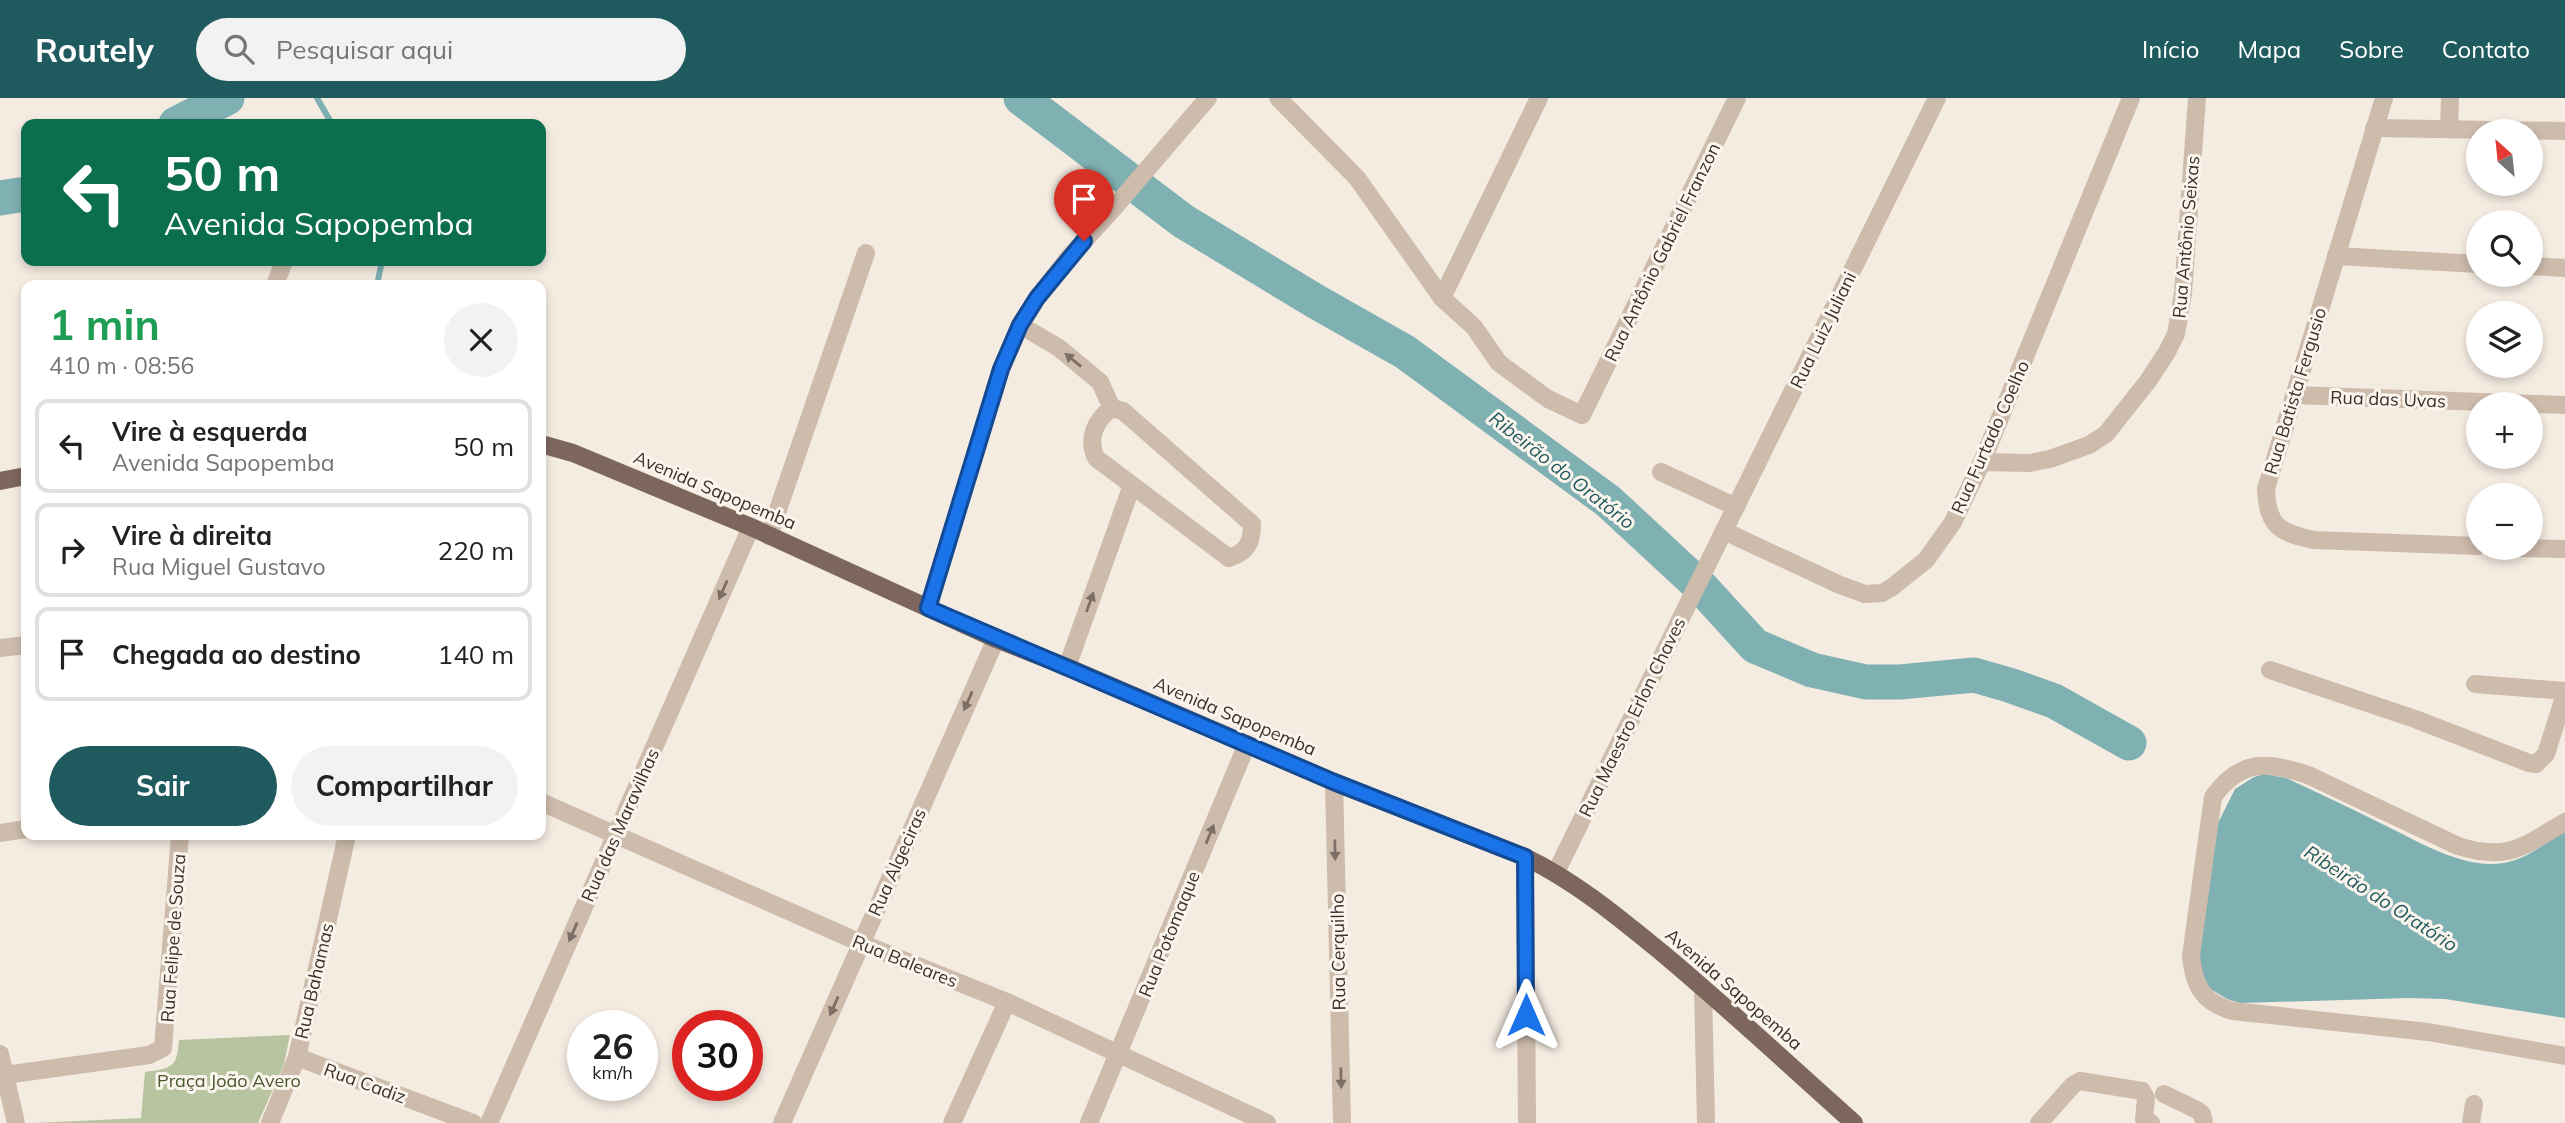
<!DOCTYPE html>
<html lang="pt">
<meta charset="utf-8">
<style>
body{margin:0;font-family:Mulish,sans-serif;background:#f2f2f2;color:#202124;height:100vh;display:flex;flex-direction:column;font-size:26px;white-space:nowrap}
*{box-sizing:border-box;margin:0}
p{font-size:23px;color:#757577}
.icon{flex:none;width:38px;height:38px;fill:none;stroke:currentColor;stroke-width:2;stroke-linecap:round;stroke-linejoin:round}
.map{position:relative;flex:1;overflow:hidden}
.panel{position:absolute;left:21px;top:182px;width:525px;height:560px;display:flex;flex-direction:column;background:#fff;border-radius:14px;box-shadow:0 4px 10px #0003}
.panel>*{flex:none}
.guide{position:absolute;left:21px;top:21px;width:525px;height:147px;border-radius:14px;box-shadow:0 4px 10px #0003;background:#0b6e4f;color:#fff;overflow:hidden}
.needle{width:46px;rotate:333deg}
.buttons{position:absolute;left:2466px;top:21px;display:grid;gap:14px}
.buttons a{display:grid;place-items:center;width:77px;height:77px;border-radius:50%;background:#fff;box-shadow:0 4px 10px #0003;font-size:35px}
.speed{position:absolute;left:567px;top:912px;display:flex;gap:14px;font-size:35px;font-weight:700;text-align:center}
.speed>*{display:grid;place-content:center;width:91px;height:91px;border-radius:50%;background:#fff;box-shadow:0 4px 10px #0003;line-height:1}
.speed small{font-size:18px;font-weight:400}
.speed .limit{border:10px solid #d22;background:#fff;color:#111}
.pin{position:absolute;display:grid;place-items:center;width:60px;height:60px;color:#fff;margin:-72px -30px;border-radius:50% 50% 50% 0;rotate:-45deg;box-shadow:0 0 7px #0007}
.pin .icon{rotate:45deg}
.me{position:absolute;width:77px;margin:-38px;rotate:0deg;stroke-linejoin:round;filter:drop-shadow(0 0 5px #0008)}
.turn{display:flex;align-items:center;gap:24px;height:147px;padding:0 28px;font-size:32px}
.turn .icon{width:91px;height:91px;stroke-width:2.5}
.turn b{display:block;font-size:49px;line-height:60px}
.round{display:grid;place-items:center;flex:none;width:74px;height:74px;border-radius:37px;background:#f2f2f2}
.head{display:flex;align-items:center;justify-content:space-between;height:119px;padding:0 28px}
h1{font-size:42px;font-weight:700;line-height:52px;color:#1e9e55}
.action{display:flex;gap:14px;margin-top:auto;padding:14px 28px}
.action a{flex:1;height:80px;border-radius:42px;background:#1f5a5e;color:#fff;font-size:28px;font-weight:700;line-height:80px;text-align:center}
.action a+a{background:#f2f2f2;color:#202124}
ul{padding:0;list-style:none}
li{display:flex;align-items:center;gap:21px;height:94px;margin:0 14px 10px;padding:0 14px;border:4px solid #e0e0e0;border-radius:14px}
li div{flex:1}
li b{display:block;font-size:26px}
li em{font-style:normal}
header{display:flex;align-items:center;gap:42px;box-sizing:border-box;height:98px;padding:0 35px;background:#1f5a5e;color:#fff}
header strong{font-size:33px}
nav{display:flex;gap:38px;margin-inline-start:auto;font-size:24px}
.search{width:490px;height:63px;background:#f2f2f2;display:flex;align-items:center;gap:18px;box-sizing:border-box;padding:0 24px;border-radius:38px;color:#757577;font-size:26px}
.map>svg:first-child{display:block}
.green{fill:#b8c4a0}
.water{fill:#7fb0b2}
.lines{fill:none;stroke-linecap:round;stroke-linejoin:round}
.stream{stroke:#7fb0b2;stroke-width:6}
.river{stroke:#7fb0b2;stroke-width:35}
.minor{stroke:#cdbbac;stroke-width:18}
.major{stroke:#7d675c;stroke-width:18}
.oneway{fill:#7d6f65}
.route-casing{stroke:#114b97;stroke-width:18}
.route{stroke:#1a73e8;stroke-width:12}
.labels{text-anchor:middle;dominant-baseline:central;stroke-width:6;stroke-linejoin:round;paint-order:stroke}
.street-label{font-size:18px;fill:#3b302b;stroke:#fbf5ee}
.park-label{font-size:18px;fill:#4a5a2e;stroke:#fbf5ee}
.water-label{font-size:19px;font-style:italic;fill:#1f5a5e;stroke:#fbf5ee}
</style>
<header>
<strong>Routely</strong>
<div class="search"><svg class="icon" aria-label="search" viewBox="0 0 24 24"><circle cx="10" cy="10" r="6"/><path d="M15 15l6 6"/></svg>Pesquisar aqui</div>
<nav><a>Início</a><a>Mapa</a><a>Sobre</a><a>Contato</a></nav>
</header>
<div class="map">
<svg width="2565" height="1025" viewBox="0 0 2565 1025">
<rect width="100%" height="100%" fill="#f4ebe1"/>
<path class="green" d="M290,937L284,966L258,1025H35L141,1020L145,974C172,970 177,970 179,942Z"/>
<path class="water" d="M2264,676L2286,680C2317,694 2348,709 2378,724C2415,741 2461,772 2504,765C2527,761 2546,745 2565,732V920L2445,901L2408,900L2240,905L2227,901L2212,892L2204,883L2196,857L2217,727L2235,691L2254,679Z"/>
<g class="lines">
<g class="stream">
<polyline points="317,0 332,26"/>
<polyline points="377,187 382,163"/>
</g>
<g class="river">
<polyline points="1021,0 1183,123 1315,203 1405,254 1608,403 1702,490 1755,548 1812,572 1866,584 1900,584 1974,577 2009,587 2054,603 2129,645"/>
<polyline points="176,26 227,0"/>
<polyline points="0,100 26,96"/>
</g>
<g class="minor">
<polyline points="1278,0 1357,80 1442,200 1474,229 1499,265 1548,301 1582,317 1737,0"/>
<path d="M2384,0L2266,391C2267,428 2280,435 2314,442L2478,448"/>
<polyline points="2374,30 2565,33"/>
<polyline points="2449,31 2450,0"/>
<polyline points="2336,158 2478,166"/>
<polyline points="2530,168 2565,170"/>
<polyline points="275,187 284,163"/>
<polyline points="1442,200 1539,0"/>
<polyline points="1020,227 1059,250 1100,284 1112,310"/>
<polyline points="2295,297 2565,307"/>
<path d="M1112,310L1123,313L1252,426C1252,445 1247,454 1229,460L1096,360C1087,341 1095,322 1112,310Z"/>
<polyline points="1982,364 2029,365 2050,361 2089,347 2106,336 2148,283 2167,254 2176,236 2183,195 2197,0"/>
<polyline points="1661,374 1736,409"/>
<polyline points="1724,433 1840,487 1865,496 1882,495 1891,490 1926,462 1953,424 1982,364 2131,0"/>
<polyline points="769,438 866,155"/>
<polyline points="2520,450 2565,451"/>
<polyline points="928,510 1001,271 1020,227 1037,200 1070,158 1113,111 1208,0"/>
<polyline points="0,550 26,547"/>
<polyline points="1067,569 1132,387"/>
<polyline points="2270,572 2415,621 2529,665 2536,666 2546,656 2565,596"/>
<polyline points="2475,586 2565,593"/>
<polyline points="1334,684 1342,1025"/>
<polyline points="541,704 861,845 1007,904 1267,1025"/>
<path d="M2565,724C2523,748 2509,764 2458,748L2308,677C2267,663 2240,661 2213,699L2191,858C2194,888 2203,905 2233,913L2428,934L2565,958"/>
<polyline points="0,735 26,731"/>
<polyline points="1525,759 1527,1025"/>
<polyline points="1556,774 1937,0"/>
<polyline points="1703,890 1706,1025"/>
<polyline points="0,956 16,1025"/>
<polyline points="297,959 473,1025"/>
<polyline points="5,977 149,957 163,950 180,737"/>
<polyline points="2164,996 2197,1012 2202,1016 2204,1025"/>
<polyline points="270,1025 297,959 347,737"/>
<polyline points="489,1025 751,429"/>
<polyline points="782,1025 996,541"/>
<polyline points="952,1025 1007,904"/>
<polyline points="1089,1025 1247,646"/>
<polyline points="2039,1025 2073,987 2080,983 2142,993 2146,1000 2144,1021 2151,1025"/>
<polyline points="2471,1025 2474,1006"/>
</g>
<g class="major">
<path d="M541,346L573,355L751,429L996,541L1067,569L1334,684L1525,759C1575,783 1618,819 1661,854C1727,909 1790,968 1854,1025"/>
<polyline points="0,383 26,378"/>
</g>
</g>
<defs><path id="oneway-solid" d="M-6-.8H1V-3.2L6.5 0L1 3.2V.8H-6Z" transform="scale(1.75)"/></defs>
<g class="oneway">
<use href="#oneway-solid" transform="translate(1073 262) rotate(-141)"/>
<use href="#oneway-solid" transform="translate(723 492) rotate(114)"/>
<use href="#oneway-solid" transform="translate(1090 504) rotate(-70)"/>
<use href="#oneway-solid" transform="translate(968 603) rotate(114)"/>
<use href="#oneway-solid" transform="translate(1210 736) rotate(-68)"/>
<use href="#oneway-solid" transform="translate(1335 752) rotate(89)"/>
<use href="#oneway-solid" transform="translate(573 834) rotate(114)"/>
<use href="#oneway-solid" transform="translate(834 908) rotate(114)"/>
<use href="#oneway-solid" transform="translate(1341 980) rotate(89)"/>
</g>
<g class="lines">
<g class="route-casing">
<polyline id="route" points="1084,143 1037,200 1020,227 1001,271 928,510 1334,684 1525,759 1526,917"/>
</g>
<use href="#route" class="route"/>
</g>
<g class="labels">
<g class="street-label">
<text transform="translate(2186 139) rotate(-85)">Rua Antônio Seixas</text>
<text transform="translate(1662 154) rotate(-64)">Rua Antônio Gabriel Franzon</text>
<text transform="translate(1823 232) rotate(-64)">Rua Luiz Juliani</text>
<text transform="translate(2295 293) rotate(-73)">Rua Batista Fergusio</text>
<text transform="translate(2388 301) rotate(2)">Rua das Uvas</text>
<text transform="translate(1990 339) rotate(-66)">Rua Furtado Coelho</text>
<text transform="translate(715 392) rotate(23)">Avenida Sapopemba</text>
<text transform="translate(1235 618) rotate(23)">Avenida Sapopemba</text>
<text transform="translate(1632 619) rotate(-64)">Rua Maestro Erlon Chaves</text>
<text transform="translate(620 727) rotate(-66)">Rua das Maravilhas</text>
<text transform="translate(897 764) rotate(-66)">Rua Algeciras</text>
<text transform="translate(1169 836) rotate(-68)">Rua Potomaque</text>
<text transform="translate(173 840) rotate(-86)">Rua Felipe de Souza</text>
<text transform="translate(1338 854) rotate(-91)">Rua Cerquilho</text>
<text transform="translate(905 863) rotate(22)">Rua Baleares</text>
<text transform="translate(314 883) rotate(-77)">Rua Bahamas</text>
<text transform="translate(1734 891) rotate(41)">Avenida Sapopemba</text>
<text transform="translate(365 985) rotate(20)">Rua Cadiz</text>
</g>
<g class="park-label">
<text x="229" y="982">Praça João Avero</text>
</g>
<g class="water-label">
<text transform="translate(1562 372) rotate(38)">Ribeirão do Oratório</text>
<text transform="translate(2381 800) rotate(33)">Ribeirão do Oratório</text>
</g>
</g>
</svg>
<div class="buttons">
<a><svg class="needle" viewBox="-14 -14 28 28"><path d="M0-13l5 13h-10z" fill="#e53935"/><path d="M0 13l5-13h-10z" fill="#757577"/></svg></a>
<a><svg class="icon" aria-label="search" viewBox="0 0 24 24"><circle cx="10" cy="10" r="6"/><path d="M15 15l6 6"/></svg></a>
<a><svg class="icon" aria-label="layers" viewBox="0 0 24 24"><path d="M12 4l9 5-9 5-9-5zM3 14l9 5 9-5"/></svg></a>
<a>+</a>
<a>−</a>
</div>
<div class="speed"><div>26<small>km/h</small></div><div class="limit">30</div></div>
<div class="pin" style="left:1084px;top:143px;background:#d93025"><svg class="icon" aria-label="arrive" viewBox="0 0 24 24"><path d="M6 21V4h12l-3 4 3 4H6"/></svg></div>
<svg class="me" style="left:1526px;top:917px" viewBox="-20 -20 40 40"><path d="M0-17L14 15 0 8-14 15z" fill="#1a73e8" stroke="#fff" stroke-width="4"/></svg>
<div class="guide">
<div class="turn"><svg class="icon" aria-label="left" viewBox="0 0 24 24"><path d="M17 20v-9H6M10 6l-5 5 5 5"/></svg><div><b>50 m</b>Avenida Sapopemba</div></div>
</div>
<section class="panel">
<div class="head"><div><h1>1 min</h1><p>410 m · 08:56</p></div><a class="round"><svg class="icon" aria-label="close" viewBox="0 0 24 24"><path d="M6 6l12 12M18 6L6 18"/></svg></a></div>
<ul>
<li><svg class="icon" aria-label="left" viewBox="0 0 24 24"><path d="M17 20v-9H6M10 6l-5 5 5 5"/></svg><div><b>Vire à esquerda</b><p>Avenida Sapopemba</p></div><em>50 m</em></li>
<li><svg class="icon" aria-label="right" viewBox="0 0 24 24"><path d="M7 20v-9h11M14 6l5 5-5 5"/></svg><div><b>Vire à direita</b><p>Rua Miguel Gustavo</p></div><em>220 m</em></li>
<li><svg class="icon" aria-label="arrive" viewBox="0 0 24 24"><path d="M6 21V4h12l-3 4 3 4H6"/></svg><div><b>Chegada ao destino</b></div><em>140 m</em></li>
</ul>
<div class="action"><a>Sair</a><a>Compartilhar</a></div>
</section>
</div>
